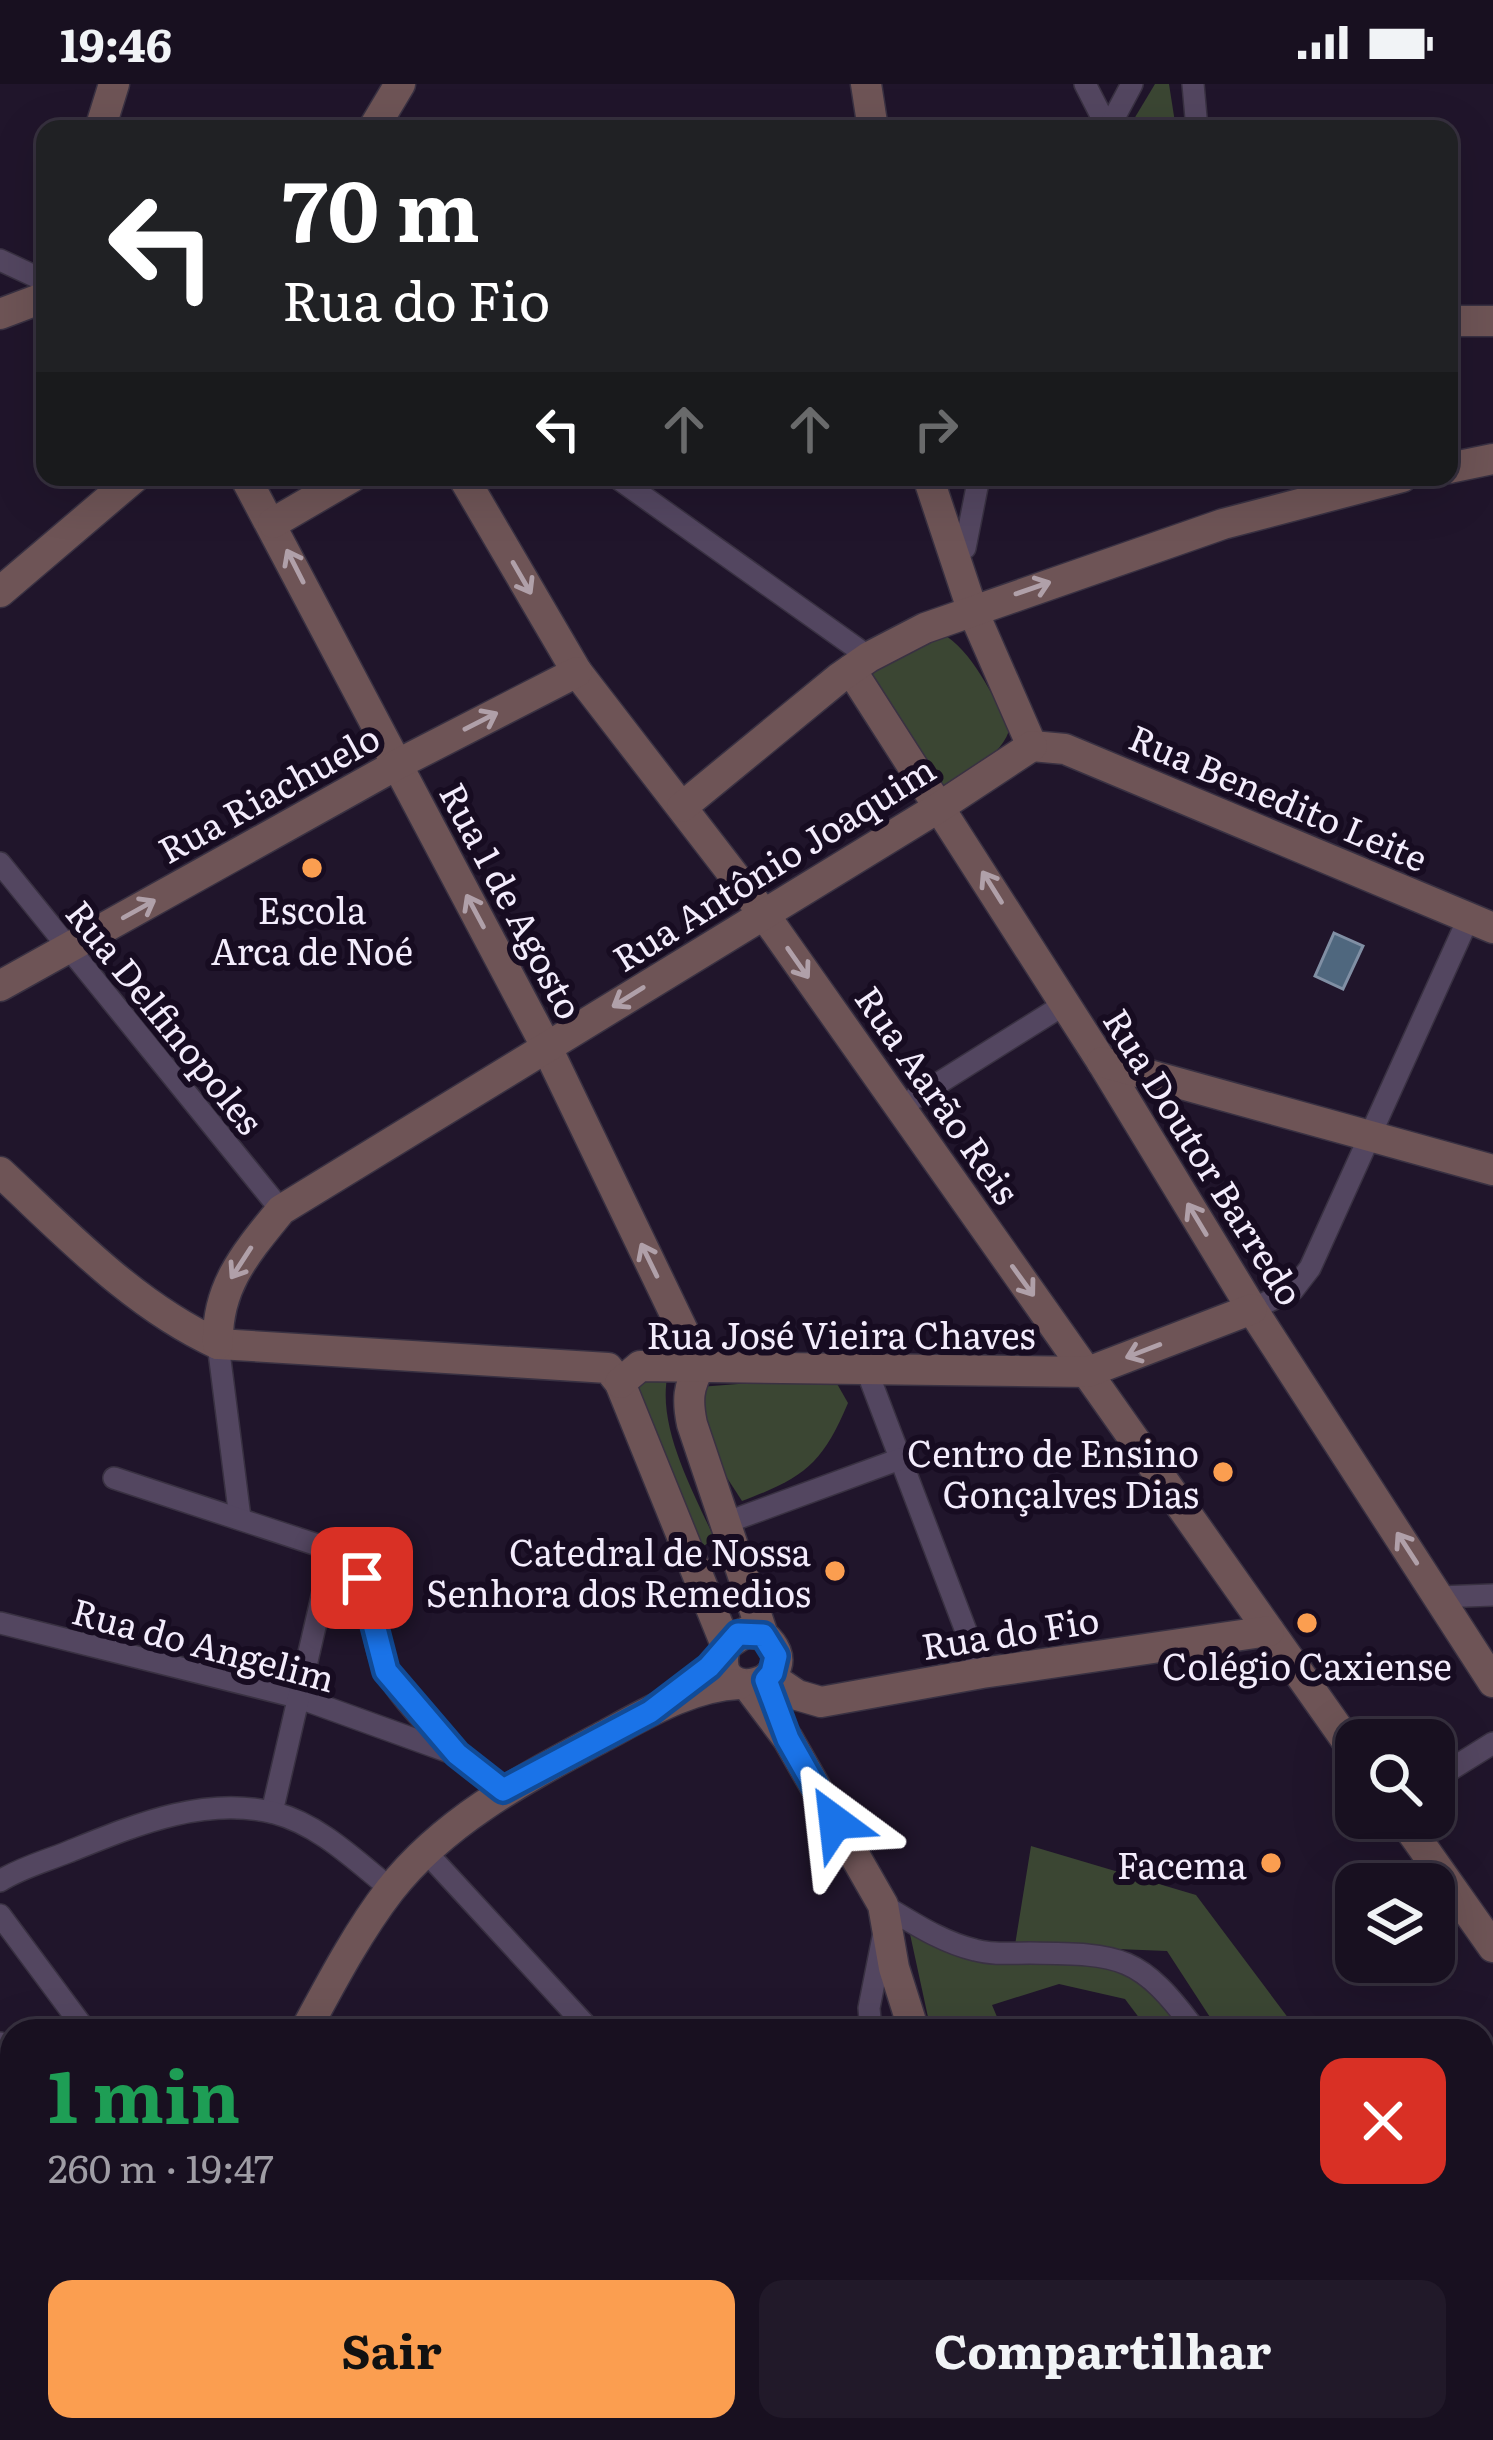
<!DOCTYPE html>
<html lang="pt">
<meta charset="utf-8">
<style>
body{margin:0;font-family:Literata,serif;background:#211929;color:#f1f3f6;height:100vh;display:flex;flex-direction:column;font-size:45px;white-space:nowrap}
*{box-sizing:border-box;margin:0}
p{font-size:39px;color:#9f9da5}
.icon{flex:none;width:66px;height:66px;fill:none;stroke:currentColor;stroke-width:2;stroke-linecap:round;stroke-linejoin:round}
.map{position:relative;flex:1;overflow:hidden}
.drawer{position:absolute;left:0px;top:1935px;width:1494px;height:423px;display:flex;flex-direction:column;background:#181020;border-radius:36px 36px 0 0;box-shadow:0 12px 48px #0002,0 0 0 3px #36303e}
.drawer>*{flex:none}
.banner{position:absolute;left:36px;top:36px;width:1422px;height:366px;border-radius:24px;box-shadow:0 12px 48px #0002,0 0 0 3px #36303e;background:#202124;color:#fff;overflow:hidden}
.fabs{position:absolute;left:1335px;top:1635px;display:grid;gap:24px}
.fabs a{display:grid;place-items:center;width:120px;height:120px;border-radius:24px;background:#181020;box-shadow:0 12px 48px #0002,0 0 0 3px #36303e;font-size:60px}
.pin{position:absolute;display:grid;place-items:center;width:102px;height:102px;color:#fff;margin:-51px;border-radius:24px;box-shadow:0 6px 18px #0006}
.me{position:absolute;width:132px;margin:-66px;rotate:330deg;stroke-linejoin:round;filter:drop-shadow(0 0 9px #0008)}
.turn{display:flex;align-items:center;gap:42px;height:252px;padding:0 48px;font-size:54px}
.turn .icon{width:156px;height:156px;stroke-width:2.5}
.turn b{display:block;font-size:84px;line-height:102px}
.lanes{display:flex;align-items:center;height:114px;padding:0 48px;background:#0003;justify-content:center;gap:60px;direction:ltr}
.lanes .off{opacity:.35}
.round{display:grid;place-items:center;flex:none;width:126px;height:126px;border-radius:24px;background:#211929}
.overview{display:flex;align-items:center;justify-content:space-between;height:204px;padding:0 48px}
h1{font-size:72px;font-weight:700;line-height:90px;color:#1e9e55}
.button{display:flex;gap:24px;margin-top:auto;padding:24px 48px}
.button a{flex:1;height:138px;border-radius:24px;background:#fb9e50;color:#111;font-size:48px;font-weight:700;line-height:138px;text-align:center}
.button a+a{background:#211929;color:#f1f3f6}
.status{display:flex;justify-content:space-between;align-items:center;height:84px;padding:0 60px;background:#181020;direction:ltr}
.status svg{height:33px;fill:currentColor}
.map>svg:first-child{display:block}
.green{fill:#3b4633}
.water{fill:#4f677e;stroke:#808fa4;stroke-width:3}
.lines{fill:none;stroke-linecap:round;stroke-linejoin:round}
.street-casing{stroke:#393142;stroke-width:24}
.secondary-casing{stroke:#393142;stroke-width:33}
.street{stroke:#534660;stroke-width:21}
.secondary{stroke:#6e5456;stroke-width:30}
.oneway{stroke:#b0a0a9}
.route-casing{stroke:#114b97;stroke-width:30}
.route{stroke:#1a73e8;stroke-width:21}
.poi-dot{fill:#fb9e50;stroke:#170c21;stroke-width:4.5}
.labels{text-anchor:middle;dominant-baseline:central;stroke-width:12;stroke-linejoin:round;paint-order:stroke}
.street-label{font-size:36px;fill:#f3ecfc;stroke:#170c21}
.poi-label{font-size:36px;fill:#f3ecfc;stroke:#170c21;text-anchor:end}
</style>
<div class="status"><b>19:46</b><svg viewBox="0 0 49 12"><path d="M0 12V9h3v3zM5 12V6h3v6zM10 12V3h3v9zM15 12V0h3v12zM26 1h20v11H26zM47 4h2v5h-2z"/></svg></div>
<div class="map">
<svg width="1493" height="2356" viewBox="0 0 1493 2356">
<rect width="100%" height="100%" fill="#20152b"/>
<g class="green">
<polygon points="1155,0 1169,0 1176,45 1128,45"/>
<path d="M941,549C973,566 992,613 1010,642C1005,673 960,691 936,707L867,589Z"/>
<path d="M668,1289C656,1342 693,1406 714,1454L695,1469L625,1298Z"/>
<path d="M777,1297L836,1298L848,1319C822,1381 803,1394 742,1417L711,1369L699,1303Z"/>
<polygon points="1031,1762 1196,1811 1298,1947 1219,1947 1167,1867 1015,1861"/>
<polygon points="910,1850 1020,1872 1114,1880 1165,1919 1185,1947 1149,1947 1125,1915 1059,1900 992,1921 1003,1947 931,1947"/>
<polygon points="1482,2099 1493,2117 1493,2352 1482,2342"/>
<polygon points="1123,2346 1312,2346 1293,2356 1129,2356"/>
</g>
<polygon class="water" points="1334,849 1363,862 1343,905 1315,892"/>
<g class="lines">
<g class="street-casing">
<g id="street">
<polyline points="1085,0 1108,45"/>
<polyline points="1193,0 1197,45"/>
<polyline points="1108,45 1132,0"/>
<polyline points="0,176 45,197"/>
<polyline points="616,393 869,573"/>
<polyline points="953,471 965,464 979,393"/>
<polyline points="0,779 281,1126"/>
<polyline points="899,1024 1065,920"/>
<polyline points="1252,1225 1293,1206 1310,1184 1469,833"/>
<polyline points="218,1260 240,1434"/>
<polyline points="867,1287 982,1589"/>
<path d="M114,1394L342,1469C377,1499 366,1550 386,1588C411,1633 463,1675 503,1706"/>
<polyline points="725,1439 900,1375"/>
<polyline points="1439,1513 1493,1511"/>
<polyline points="0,1539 297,1613 455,1670"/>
<polyline points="1434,1696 1493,1659"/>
<polyline points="272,1728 333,1465"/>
<polyline points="426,1768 591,1947"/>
<path d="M0,1797C20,1784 46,1777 68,1768C133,1742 204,1711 275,1729C320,1741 356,1777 391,1805"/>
<path d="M883,1821C912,1838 941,1858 975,1866C993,1871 1012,1869 1030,1869C1122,1870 1140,1871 1196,1947"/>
<polyline points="0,1831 86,1947"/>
<polyline points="747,1945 748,1947"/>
<polyline points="871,1947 869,1924 884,1848"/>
<polyline points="0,1959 12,1965"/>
<polyline points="0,2171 12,2173"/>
<polyline points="0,2273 12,2219"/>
<polyline points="255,2346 279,2356"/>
<polyline points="638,2346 650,2356"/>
<polyline points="882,2346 886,2356"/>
<polyline points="310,2356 315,2346"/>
<polyline points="500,2356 506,2346"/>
<polyline points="702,2356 705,2346"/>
<polyline points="1327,2356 1344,2346"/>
</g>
</g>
<g class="secondary-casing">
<g id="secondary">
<polyline points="866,0 873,45"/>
<polyline points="100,45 114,0"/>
<polyline points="373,45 400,0"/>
<polyline points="0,230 45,213"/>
<polyline points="1449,237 1493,237"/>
<polyline points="1449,384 1493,375"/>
<path d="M245,393L547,964L700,1282C688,1303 687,1316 692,1340L763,1551C816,1598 704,1628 726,1561L746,1548L763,1551"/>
<polyline points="463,393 577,588 763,829 1356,1670"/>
<polyline points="928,393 972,525 1032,662"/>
<polyline points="273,439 352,393"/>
<polyline points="0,508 135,393"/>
<polyline points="851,586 1102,978 1252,1225 1493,1598"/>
<polyline points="1032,662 1065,665 1493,844"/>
<polyline points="682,723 839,594 869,573 925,544 1223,440 1402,393"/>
<polyline points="0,902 398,680 577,588"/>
<polyline points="1102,978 1493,1086"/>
<path d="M0,1088C68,1151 133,1221 218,1260L608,1284L620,1299L726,1561"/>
<path d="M218,1260C216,1203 246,1169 281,1126L941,722L1032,662"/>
<polyline points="620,1299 640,1282 1088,1288 1252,1225"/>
<polyline points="769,1592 797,1611 821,1618 982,1589 1269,1547"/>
<polyline points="748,1602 788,1655 883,1821 894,1884 914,1947"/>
<polyline points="1402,1734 1493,1863"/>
<path d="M305,1947C331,1899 357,1849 390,1806C446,1735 526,1694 604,1652C645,1630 691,1602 739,1600"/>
<polyline points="1094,2346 1099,2356"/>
<polyline points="1123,2346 1129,2356"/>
<polyline points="89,2356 97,2346"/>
</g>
</g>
<use href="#street" class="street"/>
<use href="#secondary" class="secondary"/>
</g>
<defs><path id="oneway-shaft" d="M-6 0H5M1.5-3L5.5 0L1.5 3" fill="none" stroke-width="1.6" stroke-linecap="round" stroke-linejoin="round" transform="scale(3)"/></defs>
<g class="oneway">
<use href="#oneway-shaft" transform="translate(295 482) rotate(-117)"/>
<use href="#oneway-shaft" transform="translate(522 494) rotate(60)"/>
<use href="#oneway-shaft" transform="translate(1033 504) rotate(-19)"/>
<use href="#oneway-shaft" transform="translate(481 637) rotate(-27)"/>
<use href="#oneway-shaft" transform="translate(992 803) rotate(-122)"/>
<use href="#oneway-shaft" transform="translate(139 825) rotate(-29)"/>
<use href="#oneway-shaft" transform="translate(475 827) rotate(-118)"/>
<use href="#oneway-shaft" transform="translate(798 879) rotate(55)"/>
<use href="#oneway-shaft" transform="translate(628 913) rotate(148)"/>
<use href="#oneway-shaft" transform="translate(1197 1135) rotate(-121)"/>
<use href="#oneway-shaft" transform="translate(649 1176) rotate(-116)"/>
<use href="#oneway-shaft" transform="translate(241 1179) rotate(123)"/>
<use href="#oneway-shaft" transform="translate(1023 1197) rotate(54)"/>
<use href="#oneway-shaft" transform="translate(1143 1267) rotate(159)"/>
<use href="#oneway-shaft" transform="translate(1407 1464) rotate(-123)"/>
</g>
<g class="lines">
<g class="route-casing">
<polyline id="route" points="362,1494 386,1587 457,1670 503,1706 650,1628 709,1583 738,1550 763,1551 776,1572 772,1589 766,1596 788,1655 835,1738"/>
</g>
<use href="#route" class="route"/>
</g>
<g class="poi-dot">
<circle cx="312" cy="784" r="12"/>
<circle cx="1223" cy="1388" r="12"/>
<circle cx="835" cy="1487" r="12"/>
<circle cx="1307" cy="1539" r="12"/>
<circle cx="1271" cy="1779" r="12"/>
</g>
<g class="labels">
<g class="street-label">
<text transform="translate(268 708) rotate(-29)">Rua Riachuelo</text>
<text transform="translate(1279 712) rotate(23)">Rua Benedito Leite</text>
<text transform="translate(773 778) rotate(-32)">Rua Antônio Joaquim</text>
<text transform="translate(513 816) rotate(62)">Rua 1 de Agosto</text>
<text transform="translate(166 932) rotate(51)">Rua Delfinopoles</text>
<text transform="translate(939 1010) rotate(55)">Rua Aarão Reis</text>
<text transform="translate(1205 1072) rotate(58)">Rua Doutor Barredo</text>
<text x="841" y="1249">Rua José Vieira Chaves</text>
<text transform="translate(1010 1547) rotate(-9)">Rua do Fio</text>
<text transform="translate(204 1559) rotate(15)">Rua do Angelim</text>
</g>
<g class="poi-label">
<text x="312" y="824" text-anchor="middle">Escola<tspan x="312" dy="41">Arca de Noé</tspan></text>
<text x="1199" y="1367">Centro de Ensino<tspan x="1199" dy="41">Gonçalves Dias</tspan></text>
<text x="811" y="1466">Catedral de Nossa<tspan x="811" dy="41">Senhora dos Remedios</tspan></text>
<text x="1307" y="1580" text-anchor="middle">Colégio Caxiense</text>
<text x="1247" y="1779">Facema</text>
</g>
</g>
</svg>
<div class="fabs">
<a><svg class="icon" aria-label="search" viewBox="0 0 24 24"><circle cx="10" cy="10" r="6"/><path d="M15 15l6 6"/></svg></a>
<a><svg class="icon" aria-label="layers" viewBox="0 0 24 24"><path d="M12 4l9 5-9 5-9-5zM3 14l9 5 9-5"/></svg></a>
</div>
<div class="pin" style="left:362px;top:1494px;background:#d93025"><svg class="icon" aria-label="arrive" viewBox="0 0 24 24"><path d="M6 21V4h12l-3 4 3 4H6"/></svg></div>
<svg class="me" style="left:835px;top:1738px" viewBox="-20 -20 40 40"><path d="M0-17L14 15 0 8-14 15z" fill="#1a73e8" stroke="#fff" stroke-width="4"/></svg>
<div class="banner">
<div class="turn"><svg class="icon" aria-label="left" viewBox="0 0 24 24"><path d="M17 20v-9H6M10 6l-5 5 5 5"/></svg><div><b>70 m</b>Rua do Fio</div></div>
<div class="lanes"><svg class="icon" aria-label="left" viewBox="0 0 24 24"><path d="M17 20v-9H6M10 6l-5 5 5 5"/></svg><svg class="icon off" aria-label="ahead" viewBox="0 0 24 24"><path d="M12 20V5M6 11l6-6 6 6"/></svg><svg class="icon off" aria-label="ahead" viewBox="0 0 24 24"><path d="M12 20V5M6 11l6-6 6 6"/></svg><svg class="icon off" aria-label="right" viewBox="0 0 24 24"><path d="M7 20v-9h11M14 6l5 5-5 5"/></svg></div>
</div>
<section class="drawer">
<div class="overview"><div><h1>1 min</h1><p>260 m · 19:47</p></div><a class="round" style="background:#d93025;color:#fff"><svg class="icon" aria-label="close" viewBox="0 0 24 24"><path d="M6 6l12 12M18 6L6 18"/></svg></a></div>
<div class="button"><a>Sair</a><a>Compartilhar</a></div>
</section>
</div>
